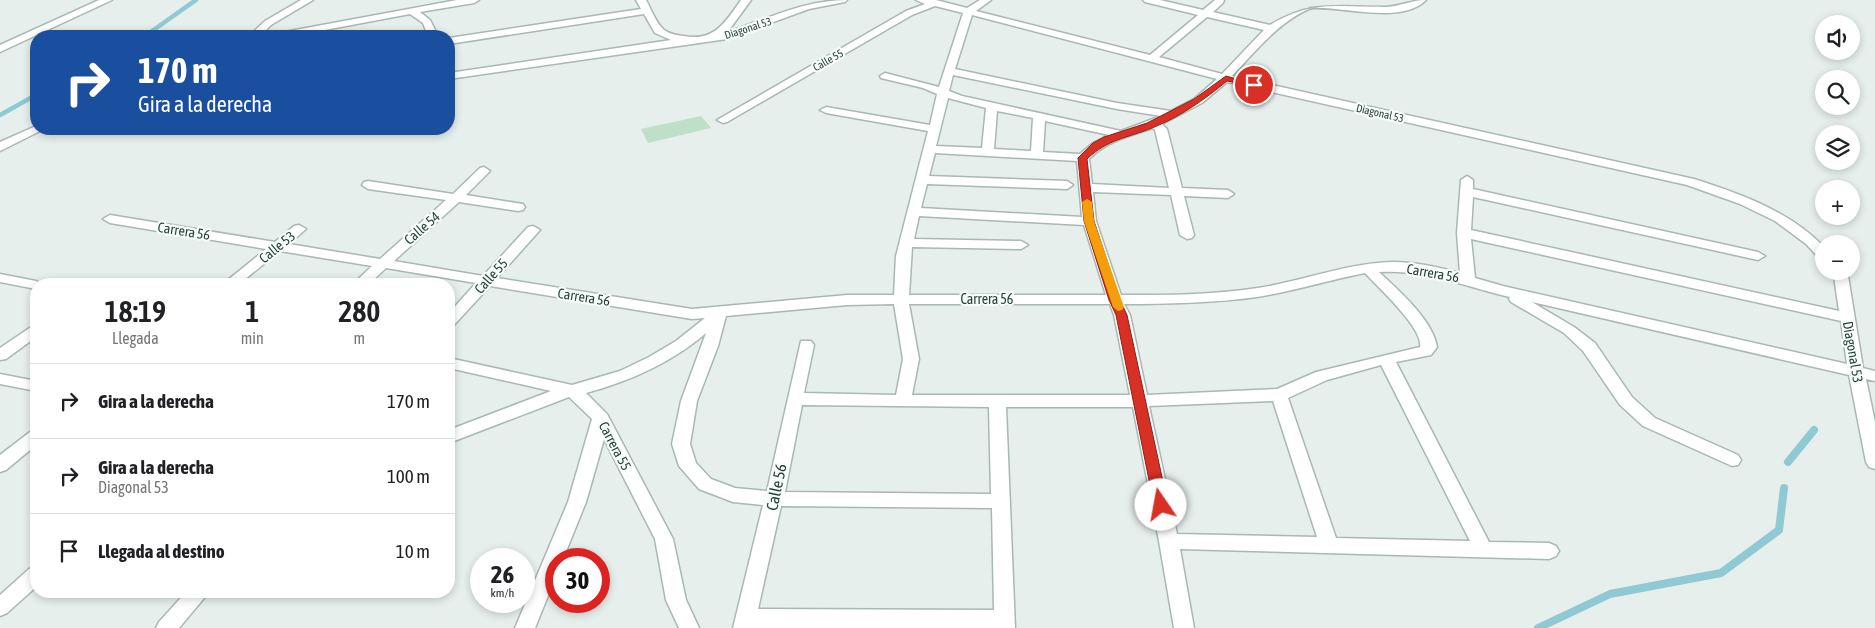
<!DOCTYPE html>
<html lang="es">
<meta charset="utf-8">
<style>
body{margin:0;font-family:"Asap Condensed",sans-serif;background:#f2f2f2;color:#202124;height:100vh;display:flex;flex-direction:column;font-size:19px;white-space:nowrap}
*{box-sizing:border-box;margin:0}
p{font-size:16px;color:#757577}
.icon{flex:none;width:28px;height:28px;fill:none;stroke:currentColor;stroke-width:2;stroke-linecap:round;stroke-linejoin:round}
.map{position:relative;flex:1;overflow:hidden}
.panel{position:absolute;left:30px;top:278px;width:425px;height:320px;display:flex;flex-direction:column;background:#fff;border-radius:20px;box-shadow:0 2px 8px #0003}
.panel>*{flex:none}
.top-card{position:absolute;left:30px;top:30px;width:425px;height:105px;border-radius:20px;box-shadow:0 2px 8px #0003;background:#1a4fa0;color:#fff;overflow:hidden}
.buttons{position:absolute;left:1815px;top:15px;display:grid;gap:10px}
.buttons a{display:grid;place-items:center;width:45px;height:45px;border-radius:50%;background:#fff;box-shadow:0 2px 8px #0003;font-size:25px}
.speed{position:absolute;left:470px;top:548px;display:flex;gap:10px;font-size:25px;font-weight:700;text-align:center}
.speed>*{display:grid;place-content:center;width:65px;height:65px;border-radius:50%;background:#fff;box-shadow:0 2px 8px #0003;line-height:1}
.speed small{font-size:12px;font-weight:400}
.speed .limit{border:8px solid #d22;background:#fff;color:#111}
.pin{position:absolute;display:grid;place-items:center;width:42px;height:42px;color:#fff;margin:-21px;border:2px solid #fff;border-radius:50%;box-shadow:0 1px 5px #0007}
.me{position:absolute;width:55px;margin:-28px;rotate:348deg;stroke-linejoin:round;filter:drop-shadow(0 0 4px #0008)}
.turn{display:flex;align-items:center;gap:18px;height:105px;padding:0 25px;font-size:22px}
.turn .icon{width:65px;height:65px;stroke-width:2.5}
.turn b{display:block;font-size:35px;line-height:42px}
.eta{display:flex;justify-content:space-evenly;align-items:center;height:85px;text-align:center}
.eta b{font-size:30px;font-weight:600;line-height:35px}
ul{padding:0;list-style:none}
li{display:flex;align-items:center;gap:15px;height:75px;padding:0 25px;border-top:1px solid #e0e0e0}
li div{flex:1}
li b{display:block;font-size:19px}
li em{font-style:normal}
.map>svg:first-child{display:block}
.green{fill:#bfe0c8}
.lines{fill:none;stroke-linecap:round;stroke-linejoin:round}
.stream-far1{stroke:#8ec9d4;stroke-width:4.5}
.stream{stroke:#8ec9d4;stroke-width:8}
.minor-casing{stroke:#a8b8b2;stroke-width:3}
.minor{fill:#fff;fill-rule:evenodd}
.route{fill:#d93025;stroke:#8d1f18}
.slow{fill:#f59e0b}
.labels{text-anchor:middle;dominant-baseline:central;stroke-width:4.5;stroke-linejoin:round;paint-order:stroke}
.far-street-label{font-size:11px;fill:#24423a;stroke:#f7fbf9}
.street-label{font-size:14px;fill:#24423a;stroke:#f7fbf9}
.near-street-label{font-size:16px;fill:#24423a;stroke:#f7fbf9}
</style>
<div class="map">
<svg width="1875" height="628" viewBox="0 0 1875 628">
<rect width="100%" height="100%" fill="#e6efeb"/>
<polygon class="green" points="701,116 711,128 648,143 641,129"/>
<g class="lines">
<g class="stream-far1">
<polyline points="145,36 196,0"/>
<polyline points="0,115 36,95"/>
</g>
<g class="stream">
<polyline points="1788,462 1814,430"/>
<polyline points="1538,628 1610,594 1721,573 1779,530 1784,488"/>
</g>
<g class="minor-casing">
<g id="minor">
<polygon points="99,0 112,0 0,52 0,45"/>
<polygon points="301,0 313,0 271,25 260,36 249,36 265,21"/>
<polygon points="457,0 479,0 474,3 420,12 430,20 438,36 428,36 423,23 410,14 293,36 274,36 279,33"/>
<path d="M636,0H646C651,9 656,23 664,30C670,34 676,35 683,36C714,42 725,23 741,0H751L732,26L725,33C765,20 803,0 847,0L845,2L809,9L727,39L449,79V73L671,40L655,33L644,14L449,44V38L641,9Z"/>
<path d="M916,0H936L967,8L980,0H991L976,11L1150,55L1198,15L1145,2L1143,0H1160L1203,10L1215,0H1224L1223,3L1213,12L1270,25C1312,0 1335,7 1384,7C1399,7 1411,0 1426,0C1402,25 1342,6 1311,8C1278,22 1256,51 1232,76L1694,179C1741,194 1789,211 1824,247V259L1819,258L1806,244L1775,221L1740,204L1687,185L1227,82L1202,103L1162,124L1167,129L1182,188L1228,190L1234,194L1228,198L1184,196L1194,235L1192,238L1187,239L1180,235L1171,195L1093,192L1096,221L1121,295C1167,295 1212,295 1258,288C1303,281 1347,263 1393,262C1416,262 1438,267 1460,273L1457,233L1461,180L1467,176L1473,180V189L1758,252L1765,256L1758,260L1473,197L1471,230L1839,311L1834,276L1830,271H1845L1848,276L1863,368L1875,371V381L1866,379L1875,422V469L1869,467L1866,462L1849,375L1532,302L1574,327L1595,343L1632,397L1655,418L1738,455L1741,460L1738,465L1732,466L1643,426L1620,405L1583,351L1564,333L1511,302L1509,299L1510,297C1466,287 1426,269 1379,272C1398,290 1433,320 1437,347L1431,355L1396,362L1489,542L1549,543L1556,546L1559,551L1556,556L1549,559L1180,549L1194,628H1174L1159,541L1133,407H1006L1015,628H733L763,505L733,502L699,489L679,466L672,444L681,401L706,333C671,363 630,381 586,393L607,414L673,539L686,600L699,628H679L666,600L655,539L604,439L586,502L563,559H556V576L535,628H515L568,502L592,419L569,397L449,443V430L551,391L449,368V358L572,385L620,371L649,357L676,341L705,318L692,319L490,286L454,325L449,327V313L476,283L386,268L369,284H353L372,266L280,251L239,284H223L266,249L110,223L103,219L110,215L275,242L294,226L299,225L306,229L289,244L380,259L446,200L368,189L362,185L364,182L368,181L453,194L480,168L484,167L490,171L466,195L523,204L525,207L523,210L518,211L459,202L394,261L483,276L528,227L533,226L540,230L497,278L692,309L847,295H894L896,256L928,131L826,113L820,110L826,107L930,125L937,94L923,88L881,78L880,76L885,73L939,87L963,13L935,6L912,15L727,122L723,123L717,120L906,11L925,4ZM972,15L1217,79L1194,99L1171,111L1117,103L955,69ZM1207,17L1264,30L1222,74L1159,57ZM953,75L1117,109L1161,116L1121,131L962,96L949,91ZM948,98L986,108L982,148L936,146ZM997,111L1033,118L1031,151L994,149ZM1045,121L1109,135L1093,143L1080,154L1043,152ZM1153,128L1155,130L1169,188L1092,184L1089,159C1106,141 1130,136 1153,128ZM935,153L1077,161L1082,217L921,208L927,184L1067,189L1073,185L1067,181L929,176ZM919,216L1084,225L1106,295H909L912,247L1021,249L1028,245L1021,241L914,239ZM1471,239L1841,321L1847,364L1503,286L1475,278ZM1365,273C1378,287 1424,329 1420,347L1316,372L1277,389L1147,395L1130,315L1124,304C1169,304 1213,303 1257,297C1294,291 1329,280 1365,273ZM894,304L903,359L896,395L804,393L814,345L811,341H801L767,491L735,488L711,479L696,463L690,444L697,401L718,346L726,316L847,305ZM909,304H1110L1114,315L1130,395H912L919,359ZM1381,365L1470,541L1336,538L1288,398L1327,380ZM1273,401L1317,537L1177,534L1149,406ZM802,405L989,407L991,494L785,492ZM781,506L992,508L994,610L758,609Z"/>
<polygon points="36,126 36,129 44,129 0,151 0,142"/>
<polygon points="0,274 36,281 42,284 36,284 36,289 0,282"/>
<polygon points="36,325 36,337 6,359 0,360 0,348 31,327"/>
<polygon points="0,374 36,381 36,391 0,384"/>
<polygon points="36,430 36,445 6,470 0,472 0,455 30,432"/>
<polygon points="36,567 36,587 7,613 0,616 0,595 29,569"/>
<polygon points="187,591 210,591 179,628 156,628 159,622"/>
</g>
</g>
<use href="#minor" class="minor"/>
</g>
<path class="route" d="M1226,76L1258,85L1254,87L1227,81C1204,100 1180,117 1152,128C1127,138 1108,139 1087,159L1094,221L1120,300L1127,315L1168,505L1166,509L1161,510L1156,509L1154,505L1116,315L1109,300L1084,221L1078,158L1093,143L1104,137L1147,123L1194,99Z"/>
<polygon class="slow" points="1087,199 1092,202 1094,221 1124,307 1122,310 1118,311 1113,307 1084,221 1082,202"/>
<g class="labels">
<g class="far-street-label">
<text transform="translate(748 28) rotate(-18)">Diagonal 53</text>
<text transform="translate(828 60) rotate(-30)">Calle 55</text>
<text transform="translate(1380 113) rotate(13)">Diagonal 53</text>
</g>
<g class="street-label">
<text transform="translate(422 228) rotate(-41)">Calle 54</text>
<text transform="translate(184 231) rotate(9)">Carrera 56</text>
<text transform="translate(277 247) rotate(-39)">Calle 53</text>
<text transform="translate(1433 273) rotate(10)">Carrera 56</text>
<text transform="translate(491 276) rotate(-48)">Calle 55</text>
<text transform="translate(584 297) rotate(9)">Carrera 56</text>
<text x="987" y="299">Carrera 56</text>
<text transform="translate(1853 352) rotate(80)">Diagonal 53</text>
<text transform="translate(615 446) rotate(62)">Carrera 55</text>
</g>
<g class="near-street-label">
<text transform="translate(776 487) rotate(-78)">Calle 56</text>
</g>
</g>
</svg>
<div class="buttons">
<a><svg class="icon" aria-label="sound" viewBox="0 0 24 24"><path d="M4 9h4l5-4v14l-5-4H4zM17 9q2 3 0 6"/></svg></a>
<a><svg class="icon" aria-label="search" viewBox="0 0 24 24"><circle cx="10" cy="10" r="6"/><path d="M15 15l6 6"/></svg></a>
<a><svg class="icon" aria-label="layers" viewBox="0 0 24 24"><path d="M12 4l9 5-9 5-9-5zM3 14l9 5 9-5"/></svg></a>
<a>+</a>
<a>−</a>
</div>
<div class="speed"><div>26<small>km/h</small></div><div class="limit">30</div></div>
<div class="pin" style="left:1254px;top:85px;background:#d93025"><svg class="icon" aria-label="arrive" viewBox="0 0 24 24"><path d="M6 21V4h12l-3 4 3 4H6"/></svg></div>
<svg class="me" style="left:1161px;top:505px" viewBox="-20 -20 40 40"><circle r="19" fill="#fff"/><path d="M0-13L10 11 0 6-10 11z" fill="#d93025"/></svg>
<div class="top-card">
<div class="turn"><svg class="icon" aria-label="right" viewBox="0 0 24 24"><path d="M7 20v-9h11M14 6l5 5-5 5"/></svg><div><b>170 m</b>Gira a la derecha</div></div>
</div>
<section class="panel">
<div class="eta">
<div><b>18:19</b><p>Llegada</p></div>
<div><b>1</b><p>min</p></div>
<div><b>280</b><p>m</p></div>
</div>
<ul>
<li><svg class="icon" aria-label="right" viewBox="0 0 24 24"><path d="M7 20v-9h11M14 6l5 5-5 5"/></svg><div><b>Gira a la derecha</b></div><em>170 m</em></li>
<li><svg class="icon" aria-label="right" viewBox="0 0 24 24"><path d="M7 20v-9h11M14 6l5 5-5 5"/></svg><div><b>Gira a la derecha</b><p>Diagonal 53</p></div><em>100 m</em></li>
<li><svg class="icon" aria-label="arrive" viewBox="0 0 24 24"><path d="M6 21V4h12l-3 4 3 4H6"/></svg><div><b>Llegada al destino</b></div><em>10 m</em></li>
</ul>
</section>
</div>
